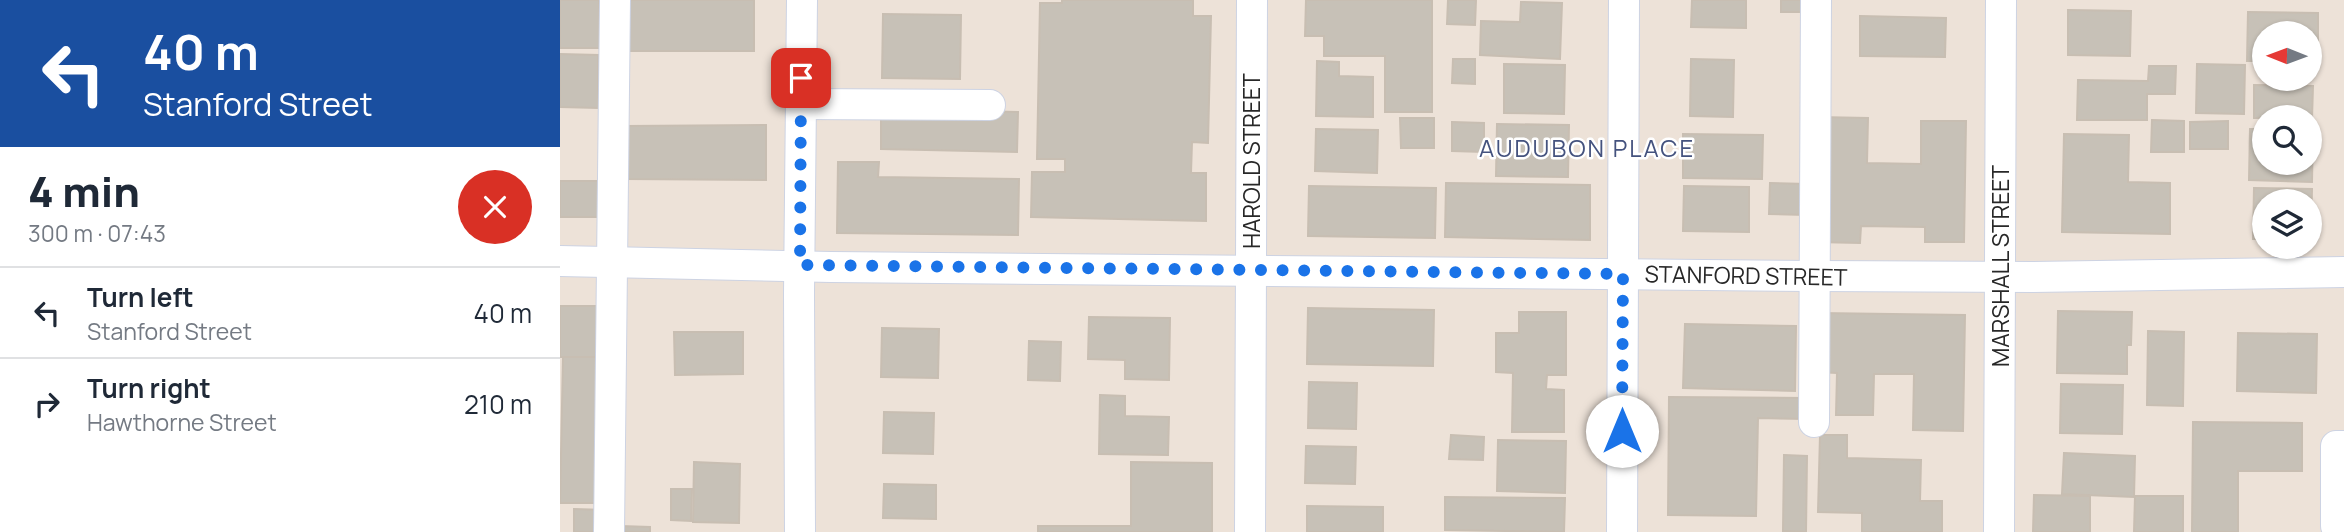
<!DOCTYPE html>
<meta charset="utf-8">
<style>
body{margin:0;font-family:Manrope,sans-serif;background:#f2f2f3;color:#1f2937;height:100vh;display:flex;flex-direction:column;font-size:26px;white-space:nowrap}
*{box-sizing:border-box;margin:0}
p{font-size:23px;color:#747a83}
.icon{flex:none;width:38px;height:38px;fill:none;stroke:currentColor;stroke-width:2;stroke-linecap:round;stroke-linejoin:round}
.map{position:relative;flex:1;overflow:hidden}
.drawer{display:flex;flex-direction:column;background:#fff;width:560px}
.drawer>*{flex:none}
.hud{background:#1a4fa0;color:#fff;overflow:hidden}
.needle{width:46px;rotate:271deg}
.fabs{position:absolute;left:1692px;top:21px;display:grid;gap:14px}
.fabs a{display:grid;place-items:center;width:70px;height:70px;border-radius:50%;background:#fff;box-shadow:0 2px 5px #0004;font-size:35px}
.pin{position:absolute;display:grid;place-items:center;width:60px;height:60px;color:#fff;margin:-30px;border-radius:14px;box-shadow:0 4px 10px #0006}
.me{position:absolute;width:77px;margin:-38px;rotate:0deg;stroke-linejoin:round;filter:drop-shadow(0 0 5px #0008)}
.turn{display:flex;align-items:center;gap:24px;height:147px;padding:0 28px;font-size:32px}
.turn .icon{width:91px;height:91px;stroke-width:2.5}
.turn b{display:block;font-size:49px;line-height:60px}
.round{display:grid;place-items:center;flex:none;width:74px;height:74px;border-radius:37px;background:#f2f2f3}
.head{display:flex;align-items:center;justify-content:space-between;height:119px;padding:0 28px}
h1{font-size:42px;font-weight:800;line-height:52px}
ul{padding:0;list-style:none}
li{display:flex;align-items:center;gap:21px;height:91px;padding:0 28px;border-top:2px solid #e0e1e3}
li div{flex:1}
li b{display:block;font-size:26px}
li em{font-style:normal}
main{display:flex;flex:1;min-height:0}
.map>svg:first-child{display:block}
.building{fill:#c7c1b7;stroke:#c8beb2;stroke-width:2}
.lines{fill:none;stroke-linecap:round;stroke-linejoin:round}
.minor-casing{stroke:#cdd3e3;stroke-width:32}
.minor{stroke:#fff;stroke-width:30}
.route{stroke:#1a73e8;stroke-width:12;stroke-dasharray:0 21.6}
.labels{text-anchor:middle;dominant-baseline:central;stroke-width:5;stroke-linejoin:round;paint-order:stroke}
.street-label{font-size:23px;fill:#282828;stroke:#fff}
.neighbourhood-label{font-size:24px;letter-spacing:2px;fill:#44527e;stroke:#fff}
</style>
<main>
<section class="drawer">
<div class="hud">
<div class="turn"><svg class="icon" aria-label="left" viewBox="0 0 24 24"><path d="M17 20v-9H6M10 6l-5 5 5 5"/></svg><div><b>40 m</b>Stanford Street</div></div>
</div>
<div class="head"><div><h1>4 min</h1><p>300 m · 07:43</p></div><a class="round" style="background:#d93025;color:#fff"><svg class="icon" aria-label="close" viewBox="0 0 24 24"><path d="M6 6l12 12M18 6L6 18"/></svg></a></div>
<ul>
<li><svg class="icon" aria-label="left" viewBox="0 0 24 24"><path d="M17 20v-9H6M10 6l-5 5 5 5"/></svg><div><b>Turn left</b><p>Stanford Street</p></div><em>40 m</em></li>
<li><svg class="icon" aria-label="right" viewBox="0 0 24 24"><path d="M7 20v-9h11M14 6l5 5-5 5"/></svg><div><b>Turn right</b><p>Hawthorne Street</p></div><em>210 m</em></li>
</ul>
</section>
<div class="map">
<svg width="1784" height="532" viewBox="0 0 1784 532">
<rect width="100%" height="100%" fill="#ede2d8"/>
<g class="building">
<rect x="0" y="0" width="39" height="48"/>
<rect x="67" y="0" width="127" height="51"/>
<polygon points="502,0 633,0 633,16 651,16 648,143 632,142 631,173 646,173 646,221 471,217 472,172 505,172 505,159 477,159 480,3 502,3"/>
<polygon points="746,0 872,0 872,112 825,112 825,56 764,56 764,36 745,36"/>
<polygon points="888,0 916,0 915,25 887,24"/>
<polygon points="1132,0 1186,0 1186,28 1131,27"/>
<polygon points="1221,0 1250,0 1249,12 1221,12"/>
<polygon points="961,2 1002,3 1000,59 920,55 921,21 960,22"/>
<polygon points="1508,10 1571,11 1570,56 1508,55"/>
<polygon points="1688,12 1758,13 1758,62 1750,62 1750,33 1704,33 1704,61 1687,61"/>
<polygon points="323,14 401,15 400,79 322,78"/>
<polygon points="1300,16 1386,18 1385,57 1300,56"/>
<polygon points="0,54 38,55 38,108 0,107"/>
<polygon points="893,59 915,59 915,84 892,83"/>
<polygon points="1131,59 1174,60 1173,117 1130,116"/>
<polygon points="757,61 779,62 779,76 813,77 813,117 756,116"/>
<polygon points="944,64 1005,65 1004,114 944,113"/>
<polygon points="1637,64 1685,65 1684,114 1636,113"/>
<polygon points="1589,66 1616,66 1615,94 1587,94 1587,120 1517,120 1518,80 1588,81"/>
<polygon points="1694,85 1753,86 1752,119 1750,117 1694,118"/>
<polygon points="321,109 458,112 457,152 321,149"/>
<polygon points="1257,117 1308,118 1307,163 1361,164 1361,121 1406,121 1404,242 1365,242 1365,227 1301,226 1300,243 1256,242"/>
<polygon points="840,118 874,118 874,148 841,148"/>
<polygon points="1592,120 1624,121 1624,152 1591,152"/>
<polygon points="1668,121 1668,149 1630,149 1630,122"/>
<polygon points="892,122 924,123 924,152 892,151"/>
<polygon points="937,124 1009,125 1008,177 936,176"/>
<polygon points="206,125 206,180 66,179 66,126"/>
<polygon points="756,129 818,130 817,173 755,171"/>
<polygon points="1690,129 1704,129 1704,163 1750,163 1750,130 1753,130 1752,182 1689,180"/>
<polygon points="1123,134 1203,135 1202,179 1123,178"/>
<polygon points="1504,134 1569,135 1568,182 1610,183 1610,234 1502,232"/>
<polygon points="278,162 319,162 318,177 459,179 458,235 277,233"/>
<rect x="0" y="181" width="41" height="36"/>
<polygon points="886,183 1030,185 1030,240 885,237"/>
<polygon points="1210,183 1247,184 1246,215 1209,214"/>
<polygon points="749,186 876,188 875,238 748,236"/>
<polygon points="1124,186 1189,187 1189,232 1123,231"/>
<polygon points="1694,188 1752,189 1751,240 1750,201 1704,201 1704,239 1693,239"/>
<rect x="0" y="306" width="47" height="51"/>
<polygon points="748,308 874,310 873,366 747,364"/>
<polygon points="1498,311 1572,312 1571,345 1567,345 1567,374 1497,373"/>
<polygon points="959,312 1006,312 1006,375 987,375 986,389 1004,390 1004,432 952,432 953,373 936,372 936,333 959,333"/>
<polygon points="1259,313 1405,315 1403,431 1353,430 1354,374 1314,374 1313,415 1276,415 1277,373 1258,372"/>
<polygon points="529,317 610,318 609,380 565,379 565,360 528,359"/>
<polygon points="1125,324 1236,326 1235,391 1123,388"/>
<polygon points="322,328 379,329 378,378 321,377"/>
<polygon points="1588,331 1624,332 1623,406 1587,405"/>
<polygon points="114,332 183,332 183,374 115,375"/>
<polygon points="1678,333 1757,334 1756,393 1677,391"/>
<polygon points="469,341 501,342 500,381 468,380"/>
<polygon points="3,357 45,357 45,503 0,503"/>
<polygon points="749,382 797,383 796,429 748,428"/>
<polygon points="1501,384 1563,385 1562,434 1500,433"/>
<polygon points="540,395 565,396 565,416 609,417 608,455 539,454"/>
<polygon points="1109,397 1245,398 1245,419 1198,418 1196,516 1108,515"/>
<polygon points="324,412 374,413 373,454 323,453"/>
<polygon points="1633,422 1742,423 1742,471 1678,471 1678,532 1632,532"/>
<polygon points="891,435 924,437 923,460 889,459"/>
<polygon points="1260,435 1287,435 1287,458 1361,460 1360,501 1382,501 1382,532 1302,532 1302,513 1258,512"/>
<polygon points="938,440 1006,441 1005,493 937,491"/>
<polygon points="746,446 796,447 795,484 745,483"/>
<polygon points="1504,453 1575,456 1574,497 1502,494"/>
<polygon points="1224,455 1247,456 1246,532 1223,531"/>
<polygon points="134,462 180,464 179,523 133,522"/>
<polygon points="571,462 652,463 652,532 478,532 478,526 571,526"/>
<polygon points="324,484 376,485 376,519 323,518"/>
<polygon points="111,489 132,489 131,521 111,520"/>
<polygon points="1474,495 1530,496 1530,532 1473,532"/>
<polygon points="1575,496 1623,496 1623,532 1574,532"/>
<polygon points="885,497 1005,498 1004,532 885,530"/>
<polygon points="747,506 823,507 823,532 747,532"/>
<polygon points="14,509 45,510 45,532 14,532"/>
<polygon points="60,526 90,527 90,532 60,532"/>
</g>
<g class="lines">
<g class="minor-casing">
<g id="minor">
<polyline points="241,104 430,105"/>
<polyline points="0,261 271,267 1255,276 1473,277 1784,272"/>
<polyline points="1254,422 1256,0"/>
<polyline points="1784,446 1776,446 1776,526 1784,526"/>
<polyline points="49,532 55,0"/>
<polyline points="240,532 239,294 242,0"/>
<polyline points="690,532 692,0"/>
<polyline points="1062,532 1064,0"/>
<polyline points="1439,532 1441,0"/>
</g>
</g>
<use href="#minor" class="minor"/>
</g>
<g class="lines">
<polyline class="route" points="241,78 240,265 1063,274 1062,431"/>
</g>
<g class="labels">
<g class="street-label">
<text transform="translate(691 161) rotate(-90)">HAROLD STREET</text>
<text transform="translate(1440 266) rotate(-90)">MARSHALL STREET</text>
<text transform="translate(1186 275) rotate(1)">STANFORD STREET</text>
</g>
<g class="neighbourhood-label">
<text x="1027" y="147">AUDUBON PLACE</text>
</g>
</g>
</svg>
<div class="fabs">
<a><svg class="needle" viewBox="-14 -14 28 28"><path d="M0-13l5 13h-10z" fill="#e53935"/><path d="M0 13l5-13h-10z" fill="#747a83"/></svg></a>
<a><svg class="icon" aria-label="search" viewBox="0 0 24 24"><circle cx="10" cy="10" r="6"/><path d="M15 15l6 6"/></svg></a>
<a><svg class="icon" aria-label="layers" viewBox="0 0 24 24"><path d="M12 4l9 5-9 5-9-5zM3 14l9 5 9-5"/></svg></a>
</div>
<div class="pin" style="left:241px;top:78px;background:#d93025"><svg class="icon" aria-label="arrive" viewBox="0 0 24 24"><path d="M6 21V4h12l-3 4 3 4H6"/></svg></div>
<svg class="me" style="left:1062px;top:431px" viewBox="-20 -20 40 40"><circle r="19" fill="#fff"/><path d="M0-13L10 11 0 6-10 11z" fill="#1a73e8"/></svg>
</div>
</main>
